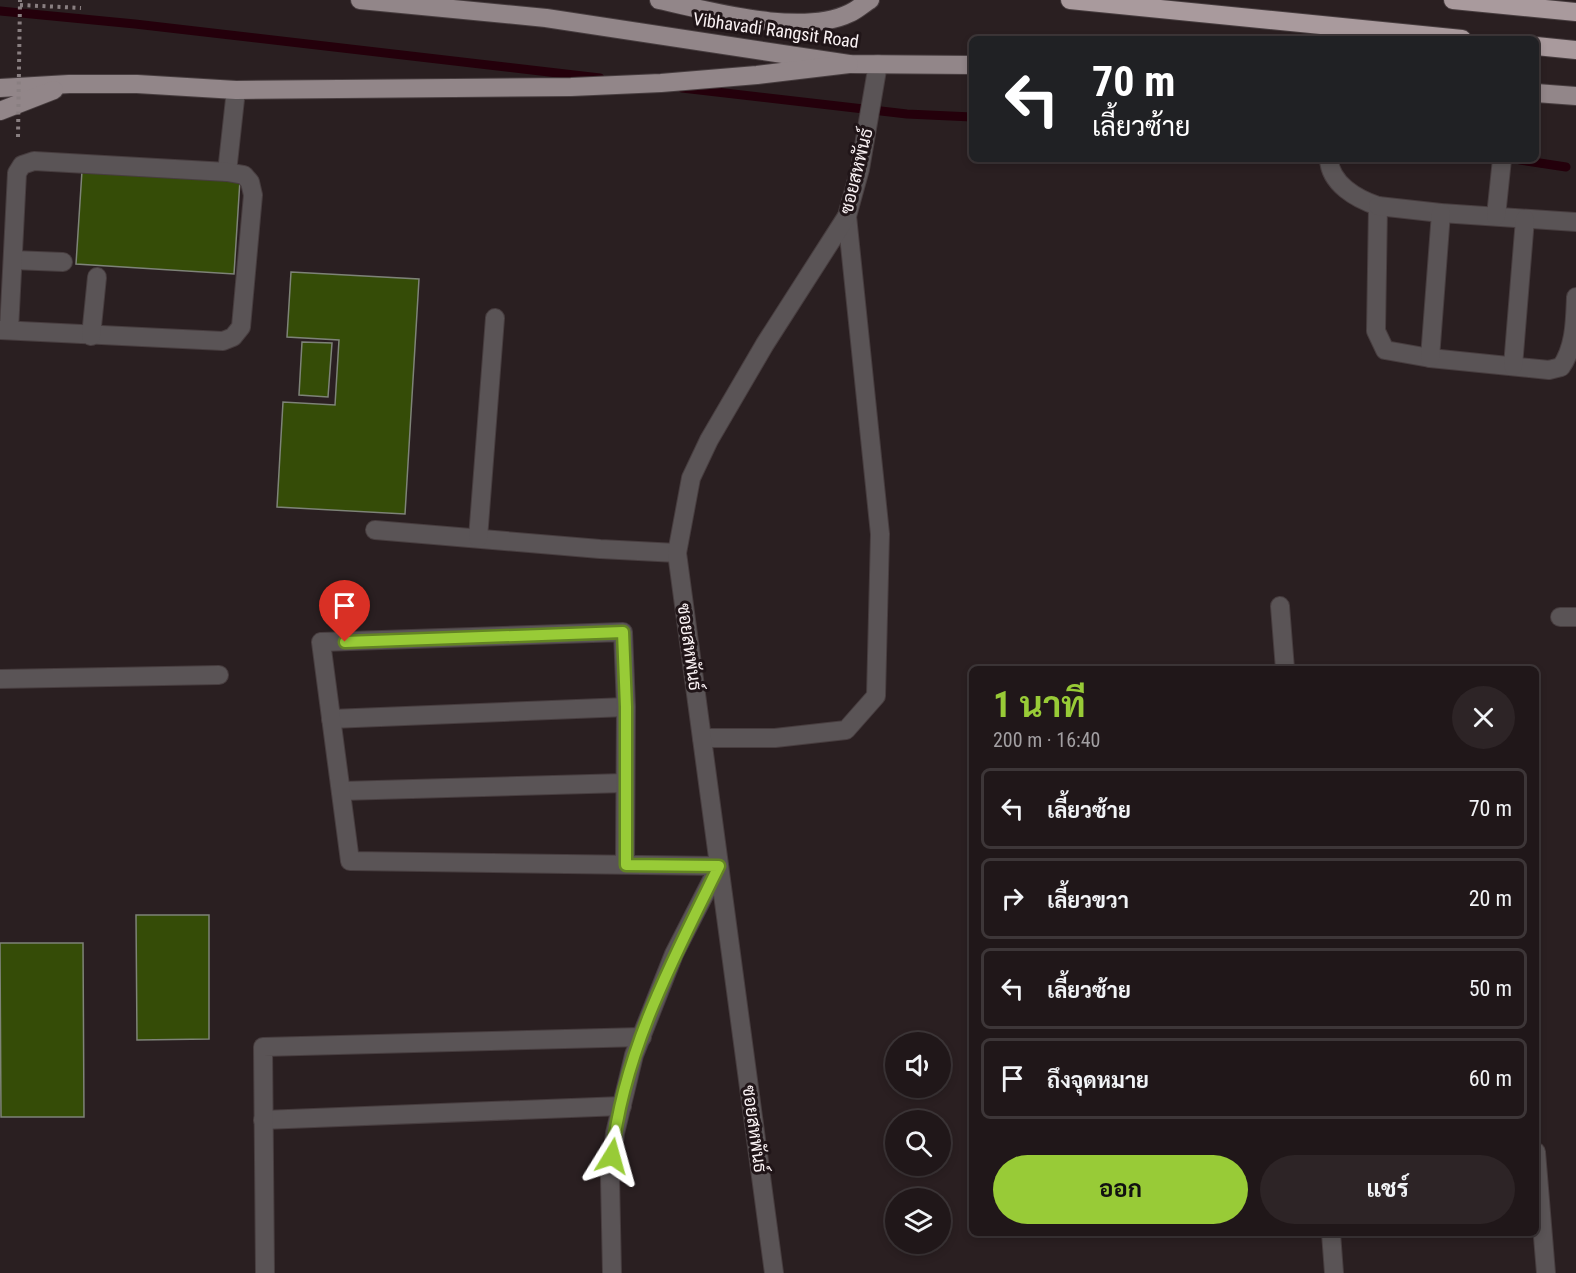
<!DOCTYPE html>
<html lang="th">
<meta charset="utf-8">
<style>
body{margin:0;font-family:"Roboto Condensed",Sarabun,sans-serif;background:#2d2426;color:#f1f3f6;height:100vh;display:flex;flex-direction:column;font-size:22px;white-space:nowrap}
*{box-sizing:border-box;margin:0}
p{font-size:20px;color:#a29fa2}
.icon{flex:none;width:33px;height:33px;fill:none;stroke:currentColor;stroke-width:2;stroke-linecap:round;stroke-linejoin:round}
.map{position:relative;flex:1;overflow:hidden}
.panel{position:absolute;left:969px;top:666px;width:570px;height:570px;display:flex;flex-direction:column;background:#201719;border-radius:9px;box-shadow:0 3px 9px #0003,0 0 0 2px #3d3638}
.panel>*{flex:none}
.guide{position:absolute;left:969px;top:36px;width:570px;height:126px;border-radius:9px;box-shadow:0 3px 9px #0003,0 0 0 2px #3d3638;background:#202124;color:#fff;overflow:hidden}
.fabs{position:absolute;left:885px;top:1032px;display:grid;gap:12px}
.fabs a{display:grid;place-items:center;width:66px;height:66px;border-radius:50%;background:#201719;box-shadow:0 3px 9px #0003,0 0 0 2px #3d3638;font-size:30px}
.pin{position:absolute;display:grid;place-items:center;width:51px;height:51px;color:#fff;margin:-62px -26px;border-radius:50% 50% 50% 0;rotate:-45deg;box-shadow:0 0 6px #0007}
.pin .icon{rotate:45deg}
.me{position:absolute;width:66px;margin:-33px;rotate:8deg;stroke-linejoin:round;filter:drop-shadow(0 0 4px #0008)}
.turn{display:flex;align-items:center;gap:21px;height:126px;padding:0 24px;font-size:27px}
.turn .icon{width:78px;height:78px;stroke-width:2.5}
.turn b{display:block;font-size:42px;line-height:51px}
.round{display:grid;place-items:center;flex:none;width:63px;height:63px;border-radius:32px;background:#2d2426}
.overview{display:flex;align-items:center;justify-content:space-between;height:102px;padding:0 24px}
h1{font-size:36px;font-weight:700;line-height:45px;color:#98cb37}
.button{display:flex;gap:12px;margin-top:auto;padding:12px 24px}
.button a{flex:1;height:69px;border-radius:36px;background:#98cb37;color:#111;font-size:24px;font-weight:700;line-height:69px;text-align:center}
.button a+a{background:#2d2426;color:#f1f3f6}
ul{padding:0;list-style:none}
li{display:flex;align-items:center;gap:18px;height:81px;margin:0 12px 9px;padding:0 12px;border:3px solid #3d3638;border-radius:9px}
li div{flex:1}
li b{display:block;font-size:22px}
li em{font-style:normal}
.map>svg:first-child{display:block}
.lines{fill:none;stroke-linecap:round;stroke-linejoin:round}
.stream{stroke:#24000b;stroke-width:9}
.building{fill:#354c07;stroke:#7e8378;stroke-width:1.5}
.minor-casing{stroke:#473d3f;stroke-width:20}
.major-casing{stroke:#473d3f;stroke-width:20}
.highway-casing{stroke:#473d3f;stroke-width:20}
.path{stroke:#897f81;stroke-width:4;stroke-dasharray:3 4.5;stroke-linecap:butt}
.minor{stroke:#5a5456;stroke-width:18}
.major{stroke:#928689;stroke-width:18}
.highway{stroke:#a99a9d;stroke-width:18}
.path-bridge{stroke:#897f81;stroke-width:4;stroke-dasharray:3 4.5;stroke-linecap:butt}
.route-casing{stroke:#638424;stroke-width:15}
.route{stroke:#98cb37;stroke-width:10}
.labels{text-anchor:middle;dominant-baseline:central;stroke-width:6;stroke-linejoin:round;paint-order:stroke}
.street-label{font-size:18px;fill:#faf2f4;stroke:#201518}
</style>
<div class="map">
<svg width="1576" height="1273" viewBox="0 0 1576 1273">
<rect width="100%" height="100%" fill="#2a1f21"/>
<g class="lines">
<g class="stream">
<polyline points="0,11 135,24 600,78"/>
<polyline points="682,88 907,114 972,117"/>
<polyline points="1520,160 1566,167"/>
</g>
</g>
<g class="building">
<polygon points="82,171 240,180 234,274 76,264"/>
<polygon points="291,272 419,279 405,514 277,507 283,402 335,405 339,340 287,337"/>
<polygon points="302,342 332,343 328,397 299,395"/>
<polygon points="136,915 209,915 209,1039 137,1040"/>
<polygon points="0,943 83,943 84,1117 1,1117"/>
</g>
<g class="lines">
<g class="minor-casing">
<g id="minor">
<path d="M1329,159C1330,184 1357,199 1378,206L1376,331L1385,350L1430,358L1549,370L1561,367C1575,347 1575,321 1576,297"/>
<polyline points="227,172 236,90"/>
<polyline points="1378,206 1441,213 1576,222"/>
<polyline points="1496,216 1502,159"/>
<polyline points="13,260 63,262"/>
<polyline points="0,330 223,341 233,337 241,327 253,195 250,182 244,175 227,172 34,161 22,165 17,173 9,330"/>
<polyline points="91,336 97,277"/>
<polyline points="1430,358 1441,213"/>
<polyline points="1513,366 1525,219"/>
<polyline points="375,530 600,549 677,553"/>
<polyline points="478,538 495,318"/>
<polyline points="1280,606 1285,669"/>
<polyline points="1560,617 1576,617"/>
<polyline points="0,679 219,675"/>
<polyline points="331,719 626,707"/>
<polyline points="702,738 775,738 846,730 876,696 880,534 847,216"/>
<polyline points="341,791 625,783"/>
<polyline points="263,1120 622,1106"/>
<polyline points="1536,1152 1546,1273"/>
<polyline points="1331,1233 1334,1273"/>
<polyline points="265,1273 263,1047 642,1037"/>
<polyline points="612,1273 610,1178 615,1133 634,1055 674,954 719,866 350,861 321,642 623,632 626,707 625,865"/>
<polyline points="774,1273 677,553 691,478 709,440 765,344 847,216 860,169 878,64"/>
</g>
</g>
<g class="major-casing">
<g id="major">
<polyline points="360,0 546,18 849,64 972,65"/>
<path d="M659,0C711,11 801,37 850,13C857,10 863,4 870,0"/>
<polyline points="0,88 69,84 137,84 236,90 571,87 661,83 757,75 849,64"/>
<polyline points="1536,93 1576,96"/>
<polyline points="0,111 54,90"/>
</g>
</g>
<g class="highway-casing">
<g id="highway">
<polyline points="1070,0 1462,39"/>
<polyline points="1453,0 1576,12"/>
<polyline points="1536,46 1576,50"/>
</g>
</g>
<polyline class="path" points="20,5 81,8"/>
<use href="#minor" class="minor"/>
<use href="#major" class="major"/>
<use href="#highway" class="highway"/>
<polyline class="path-bridge" points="18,137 20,0"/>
</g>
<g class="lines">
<g class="route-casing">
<path id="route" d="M345,642L623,632L626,707V865L719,866C674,957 623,1052 612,1156"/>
</g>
<use href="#route" class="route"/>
</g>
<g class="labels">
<g class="street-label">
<text transform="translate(776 30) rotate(8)">Vibhavadi Rangsit Road</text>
<text transform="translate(856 171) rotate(-76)">ซอยสหพันธ์</text>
<text transform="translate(690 647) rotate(82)">ซอยสหพันธ์</text>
<text transform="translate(755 1129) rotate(82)">ซอยสหพันธ์</text>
</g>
</g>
</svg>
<div class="fabs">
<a><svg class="icon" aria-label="sound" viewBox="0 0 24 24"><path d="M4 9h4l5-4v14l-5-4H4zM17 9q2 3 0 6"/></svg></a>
<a><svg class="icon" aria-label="search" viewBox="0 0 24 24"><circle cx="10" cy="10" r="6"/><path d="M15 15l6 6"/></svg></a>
<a><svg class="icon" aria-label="layers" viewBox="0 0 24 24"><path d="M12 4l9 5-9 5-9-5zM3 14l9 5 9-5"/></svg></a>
</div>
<div class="pin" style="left:345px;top:642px;background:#d93025"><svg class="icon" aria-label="arrive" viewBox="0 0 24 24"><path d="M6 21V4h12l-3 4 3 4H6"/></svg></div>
<svg class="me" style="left:612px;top:1156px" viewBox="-20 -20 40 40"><path d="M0-17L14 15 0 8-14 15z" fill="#98cb37" stroke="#fff" stroke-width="4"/></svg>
<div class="guide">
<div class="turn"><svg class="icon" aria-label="left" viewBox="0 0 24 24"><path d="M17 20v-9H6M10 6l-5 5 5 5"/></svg><div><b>70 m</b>เลี้ยวซ้าย</div></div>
</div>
<section class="panel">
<div class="overview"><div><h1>1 นาที</h1><p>200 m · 16:40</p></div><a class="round"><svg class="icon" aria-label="close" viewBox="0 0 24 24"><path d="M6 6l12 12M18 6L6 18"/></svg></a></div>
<ul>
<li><svg class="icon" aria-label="left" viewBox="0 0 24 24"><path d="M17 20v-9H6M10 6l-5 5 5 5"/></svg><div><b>เลี้ยวซ้าย</b></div><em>70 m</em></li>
<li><svg class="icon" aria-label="right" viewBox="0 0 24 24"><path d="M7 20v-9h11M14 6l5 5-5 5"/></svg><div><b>เลี้ยวขวา</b></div><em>20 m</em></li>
<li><svg class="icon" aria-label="left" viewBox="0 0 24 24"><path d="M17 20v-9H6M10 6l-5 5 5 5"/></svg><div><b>เลี้ยวซ้าย</b></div><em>50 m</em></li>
<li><svg class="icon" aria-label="arrive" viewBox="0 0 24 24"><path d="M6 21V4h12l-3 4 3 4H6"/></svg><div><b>ถึงจุดหมาย</b></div><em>60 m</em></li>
</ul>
<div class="button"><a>ออก</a><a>แชร์</a></div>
</section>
</div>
